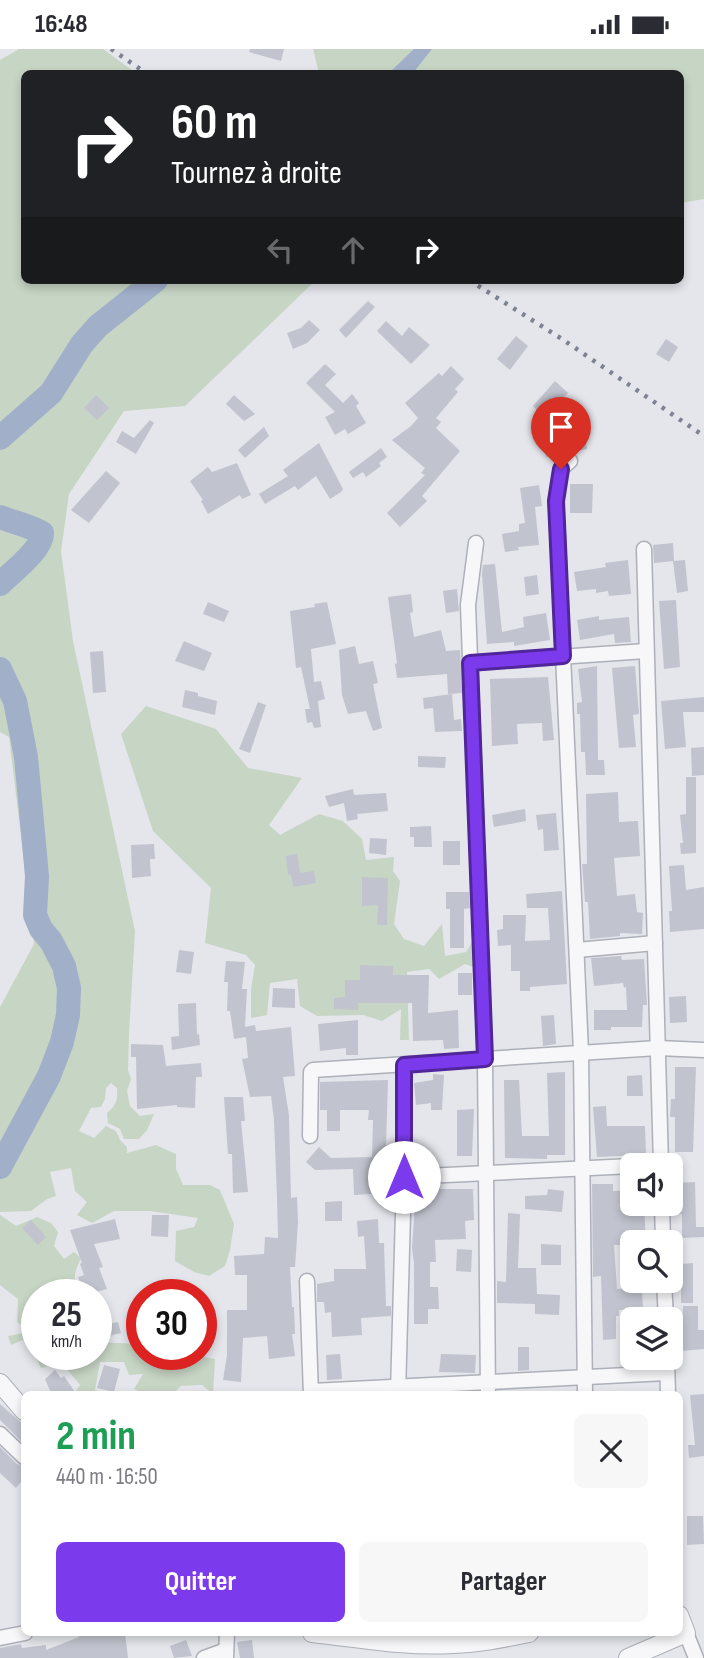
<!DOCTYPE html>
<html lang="fr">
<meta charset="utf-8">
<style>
body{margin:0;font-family:"Sofia Sans Condensed",sans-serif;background:#f7f7f7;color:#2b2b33;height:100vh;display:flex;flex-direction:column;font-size:26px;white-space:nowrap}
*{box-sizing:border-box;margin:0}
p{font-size:23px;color:#7c7c81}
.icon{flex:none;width:38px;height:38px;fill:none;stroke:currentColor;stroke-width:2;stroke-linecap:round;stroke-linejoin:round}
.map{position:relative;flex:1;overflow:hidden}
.sheet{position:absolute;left:21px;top:1342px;width:662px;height:245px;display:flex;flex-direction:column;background:#fff;border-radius:10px;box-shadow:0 4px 10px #0003}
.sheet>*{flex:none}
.guide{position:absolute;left:21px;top:21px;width:663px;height:214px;border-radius:10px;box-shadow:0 4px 10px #0003;background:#202124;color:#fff;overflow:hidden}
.buttons{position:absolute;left:620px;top:1104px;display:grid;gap:14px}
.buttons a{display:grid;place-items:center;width:63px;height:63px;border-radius:10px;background:#fff;box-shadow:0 4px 10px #0003;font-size:35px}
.speed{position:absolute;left:21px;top:1230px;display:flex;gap:14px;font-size:35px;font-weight:700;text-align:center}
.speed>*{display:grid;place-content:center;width:91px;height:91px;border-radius:50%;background:#fff;box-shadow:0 4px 10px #0003;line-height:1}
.speed small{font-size:18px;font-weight:400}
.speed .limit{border:10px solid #d22;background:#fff;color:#111}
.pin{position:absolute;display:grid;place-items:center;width:60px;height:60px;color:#fff;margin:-72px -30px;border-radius:50% 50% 50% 0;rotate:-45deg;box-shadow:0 0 7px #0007}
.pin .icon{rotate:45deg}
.me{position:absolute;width:77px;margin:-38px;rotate:0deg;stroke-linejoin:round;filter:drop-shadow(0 0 5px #0008)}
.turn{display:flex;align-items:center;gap:24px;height:147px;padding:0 35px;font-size:32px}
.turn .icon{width:91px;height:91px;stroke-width:2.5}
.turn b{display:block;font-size:49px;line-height:60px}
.lanes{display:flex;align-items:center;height:66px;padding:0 35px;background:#0003;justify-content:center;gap:35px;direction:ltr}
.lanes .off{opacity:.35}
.round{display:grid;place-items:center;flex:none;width:74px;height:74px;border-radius:10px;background:#f7f7f7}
.summary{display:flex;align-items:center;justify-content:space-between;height:119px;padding:0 35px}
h1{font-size:42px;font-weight:700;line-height:52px;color:#1e9e55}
.action{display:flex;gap:14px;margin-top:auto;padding:14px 35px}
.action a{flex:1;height:80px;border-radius:10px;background:#7c3aed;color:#fff;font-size:28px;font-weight:700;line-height:80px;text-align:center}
.action a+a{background:#f7f7f7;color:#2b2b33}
.status{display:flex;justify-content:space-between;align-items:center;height:49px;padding:0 35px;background:#fff;direction:ltr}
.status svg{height:19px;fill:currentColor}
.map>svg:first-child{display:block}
.green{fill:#c7d5c5}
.water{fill:#a1afc9}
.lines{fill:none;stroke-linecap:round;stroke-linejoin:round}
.river{stroke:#a1afc9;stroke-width:24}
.building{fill:#c1c4ce}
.minor-casing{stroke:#adb0b9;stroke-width:17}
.tertiary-casing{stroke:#adb0b9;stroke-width:20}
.minor{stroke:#f7f7f9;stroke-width:14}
.tertiary{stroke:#f7f7f9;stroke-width:18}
.rail{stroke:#7e8394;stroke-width:4.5;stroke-dasharray:3.5 7;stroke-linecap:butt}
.route-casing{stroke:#51269a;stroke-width:18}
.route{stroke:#7c3aed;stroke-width:12}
</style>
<div class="status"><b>16:48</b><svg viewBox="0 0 49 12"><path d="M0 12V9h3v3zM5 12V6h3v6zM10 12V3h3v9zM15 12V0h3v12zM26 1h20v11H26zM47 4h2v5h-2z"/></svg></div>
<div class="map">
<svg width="704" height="1609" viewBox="0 0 704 1609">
<rect width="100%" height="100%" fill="#e4e6eb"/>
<g class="green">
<path d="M19,0H103L136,24H24V231H316L185,357L124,362L69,445L61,502L73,592L135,882L129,985L128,1021L131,1030L127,1042L130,1057L140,1067L154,1065L147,1081L139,1090H124L120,1080L108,1074L107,1064C116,1057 118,1051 117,1039L111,1034L106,1039L105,1050L101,1058L91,1059L79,1082L94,1089L106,1077L116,1082L120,1091L127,1098V1104L156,1096L176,1105V1120L183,1136H210L220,1141L234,1175L230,1201L225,1217L209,1227L194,1223L175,1212L176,1182L194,1178L198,1169L150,1162H114L92,1174L77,1166L87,1153L75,1142L71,1119L50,1123L56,1147L47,1150L31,1162L0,1163V958L34,895L9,688L0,683V11Z"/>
<polygon points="313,0 704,0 704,150 681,154 681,24 319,24"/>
<polygon points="146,657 216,680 248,719 302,729 269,776 280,786 319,765 343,772 362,790 366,811 394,808 393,822 400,832 394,875 404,890 424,897 442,875 445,907 466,903 475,888 476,919 465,915 439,930 429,920 407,923 409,991 400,991 401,960 382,972 363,966 317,967 300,957 297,930 270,934 267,966 251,969 251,940 255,916 246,906 205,894 211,839 153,782 121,685"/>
<path d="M0,1166L16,1177L37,1168L51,1174L58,1183L54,1197L64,1210L74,1203L81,1209C74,1224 72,1231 80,1246H37V1306H96V1293L142,1295V1306H194L215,1310L213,1345L202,1336L181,1337L172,1346H148L134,1340L143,1325L129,1326L124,1313H100L95,1341L108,1346H73L80,1336L62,1314L41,1319L27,1289L11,1296L8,1287L30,1283L17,1273L18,1250L0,1236Z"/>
</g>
<polygon class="water" points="414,0 432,0 413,24 389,24"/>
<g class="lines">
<g class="river">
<polyline points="0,389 51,344 82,295 98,277 156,231"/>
<path d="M0,468C15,474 28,476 42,484C43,500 11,524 0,535"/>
<polyline points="0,620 15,652 26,708 37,827 35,866 41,880 51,892 64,917 69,939 68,966 62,993 49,1027 0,1118"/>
</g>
</g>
<g class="building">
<polygon points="250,0 284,0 281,12 249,3"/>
<polygon points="368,252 375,258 346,289 339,281"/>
<polygon points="309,271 320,281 307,294 293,300 287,284 301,279"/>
<polygon points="386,272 402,287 409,278 430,296 411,315 377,282"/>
<polygon points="516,287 528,297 510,321 497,310"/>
<polygon points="666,290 678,298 669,313 656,305"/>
<polygon points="325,315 336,325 325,336 343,354 352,345 359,354 356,357 366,374 348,385 345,380 335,386 325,368 335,363 306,334"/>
<polygon points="451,317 464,330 455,340 458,343 436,369 441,373 436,379 460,402 422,447 427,452 400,478 387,464 425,426 421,424 425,419 392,391 411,377 418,369 405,354 439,324 442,327"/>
<polygon points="555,332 568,344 545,369 533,357"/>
<polygon points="96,346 109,359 97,371 84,359"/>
<polygon points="234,346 255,365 244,372 226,355"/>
<polygon points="150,371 154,374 136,405 116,393 122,382 134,389"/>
<polygon points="264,378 269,387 245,409 238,401"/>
<polygon points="585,387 587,400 546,408 544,395"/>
<polygon points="319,394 343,440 341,443 330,450 316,427 298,441 295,437 265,455 259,445 288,427 283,421"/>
<polygon points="381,399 387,408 379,414 381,417 366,428 363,423 353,429 349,423"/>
<polygon points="237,414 251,446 242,450 240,446 208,465 201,452 203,451 190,432 208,418 212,423"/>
<polygon points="106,422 120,434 89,474 71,461"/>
<polygon points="570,435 593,435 592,464 570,464"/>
<polygon points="539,436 542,457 535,458 539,496 518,498 519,501 505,503 502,485 519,482 519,475 525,474 520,439"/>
<polygon points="673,494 674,512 654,514 653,496"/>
<polygon points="628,511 631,545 609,547 608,542 596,544 596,540 577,542 574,523 606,518 605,514"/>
<polygon points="685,511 688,542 677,544 673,512"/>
<polygon points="495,515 502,583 524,578 523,568 546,564 550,591 514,597 514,593 487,595 482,525 483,516"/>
<polygon points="537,526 539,545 526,547 524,528"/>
<polygon points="457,540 459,562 446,564 443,542"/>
<polygon points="411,545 413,563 410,564 414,588 441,581 446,602 460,601 462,644 448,645 447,625 397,629 395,615 397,614 388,548"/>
<polygon points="676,551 680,618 664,620 659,552"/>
<polygon points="208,553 229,562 224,573 203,565"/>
<polygon points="327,553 336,595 311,600 314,633 321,632 325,650 318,652 321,678 314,679 312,673 307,674 305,660 310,660 301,618 296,619 290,562 315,558 314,555"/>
<polygon points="599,567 599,571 629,568 631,593 615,594 614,585 580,591 577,571"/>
<polygon points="184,592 212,604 204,622 175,612"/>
<polygon points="355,597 359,615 373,612 378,634 373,635 382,679 373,682 366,662 348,665 342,646 339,601"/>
<polygon points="103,602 106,643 93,644 90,603"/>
<polygon points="597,617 598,711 604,711 605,726 586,726 585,703 581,703 580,665 577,665 577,654 582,653 578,620"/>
<polygon points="635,617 639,665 633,666 636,698 619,699 612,619"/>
<polygon points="548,628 554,691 543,692 542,674 517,675 518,695 492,697 490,630"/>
<polygon points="185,641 198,644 198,647 217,652 215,666 182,658"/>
<polygon points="452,645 454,671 461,670 462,682 435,683 433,659 424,660 423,649"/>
<polygon points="704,648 704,663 683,663 686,698 665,700 661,652"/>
<polygon points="258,653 266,656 250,704 239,700"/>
<polygon points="704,698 704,726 692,727 691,699"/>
<polygon points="418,707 446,708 445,719 418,718"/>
<polygon points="686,728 696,728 696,804 681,805 680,794 683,794 680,766 686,765"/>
<polygon points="353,740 354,746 386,744 388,762 357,765 358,770 347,772 344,754 329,758 325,747"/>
<polygon points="618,743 619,773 638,772 640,807 614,809 617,847 635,845 637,863 643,864 642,885 620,884 620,887 590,890 588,853 585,853 582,815 587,815 586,745"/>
<polygon points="525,760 526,772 494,778 492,766"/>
<polygon points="556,764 559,801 544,802 543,780 538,781 536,766"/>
<polygon points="431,777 432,798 414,798 414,788 410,788 410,778"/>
<polygon points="370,789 387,790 386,806 369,804"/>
<rect x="443" y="792" width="17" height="24"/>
<polygon points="154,795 155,810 150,810 151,827 132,829 131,796"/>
<polygon points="297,805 300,824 314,822 316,834 293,838 291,825 288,826 286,807"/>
<polygon points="684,816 686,841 704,838 704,880 670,883 669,862 672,862 669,817"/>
<polygon points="362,828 388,829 387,876 377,876 378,856 362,857"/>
<polygon points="562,842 567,935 530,938 530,942 520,942 520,922 511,922 511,896 498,897 497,881 503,880 503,866 526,866 525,892 550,891 548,859 527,859 526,845"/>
<polygon points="446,843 469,843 470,859 464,860 464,899 450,899 450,860 446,860"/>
<polygon points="179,901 194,903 191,925 176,923"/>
<polygon points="621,907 622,911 644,910 647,956 643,956 642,978 611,978 611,981 594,981 594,961 627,961 626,938 624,939 623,934 594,937 591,909"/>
<polygon points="226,912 245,913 242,940 247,940 245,978 255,976 256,982 291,978 295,1027 283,1028 289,1067 291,1149 297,1148 298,1174 295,1218 290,1218 292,1258 294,1258 295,1285 292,1285 295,1307 269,1310 267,1287 243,1289 241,1333 223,1331 227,1306 227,1261 247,1261 247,1226 235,1226 234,1207 264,1205 265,1188 278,1189 277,1149 274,1071 271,1047 250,1048 242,1010 248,1009 246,988 234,990 230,962 227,962 228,933 224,933"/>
<polygon points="360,916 393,917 393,926 429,926 428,964 458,961 459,999 444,1000 443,991 413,992 412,954 358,954 358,961 334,960 334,949 345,948 345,931 360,931"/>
<rect x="458" y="924" width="14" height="22"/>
<polygon points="273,939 295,940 295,959 272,958"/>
<polygon points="686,947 687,973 670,974 669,948"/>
<polygon points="196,954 197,986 199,985 200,996 172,1001 171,988 179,987 178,955"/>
<polygon points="554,966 556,995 543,997 541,967"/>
<polygon points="358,971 358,1006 346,1006 346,999 320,1002 318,975"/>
<polygon points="131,995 163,996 166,1017 201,1014 202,1028 196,1028 195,1059 177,1058 177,1056 137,1060 136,1008 131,1008"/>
<polygon points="675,1018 696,1018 693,1103 675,1103 675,1068 670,1068 671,1050 675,1050"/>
<polygon points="565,1023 565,1106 547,1106 547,1110 505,1109 504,1031 519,1031 522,1087 549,1087 547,1024"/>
<polygon points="433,1025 444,1026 442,1061 431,1061 431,1054 416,1056 414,1034 433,1031"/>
<polygon points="642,1026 643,1047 627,1047 627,1027"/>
<polygon points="388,1031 385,1131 388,1131 389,1144 354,1146 353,1120 315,1121 306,1113 319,1098 331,1109 372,1108 373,1071 368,1071 369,1061 340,1061 340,1082 327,1082 327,1061 320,1061 320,1033"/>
<polygon points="224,1048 243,1048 245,1072 241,1072 248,1143 233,1144 232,1105 228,1105"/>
<polygon points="606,1057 607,1077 645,1077 646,1106 597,1108 593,1058"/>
<polygon points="474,1060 472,1107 457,1107 457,1061"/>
<polygon points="695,1133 696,1178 704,1178 704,1188 682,1189 682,1165 678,1165 677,1134"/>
<polygon points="592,1135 613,1135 613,1142 632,1141 632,1155 644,1155 646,1194 620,1194 620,1196 614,1196 617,1240 642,1239 643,1260 619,1261 619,1267 616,1267 616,1290 603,1291 601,1227 593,1228"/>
<polygon points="416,1140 473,1140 474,1171 465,1172 466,1190 435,1191 436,1213 430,1213 430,1238 438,1238 439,1260 428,1260 428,1275 414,1275 414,1214 412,1200"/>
<polygon points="548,1140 564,1142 562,1163 525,1160 525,1147 547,1146"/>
<polygon points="342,1152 342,1172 325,1172 325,1153"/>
<polygon points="508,1164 520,1165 518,1219 536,1219 537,1245 560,1246 559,1266 535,1265 535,1255 497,1254 497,1232 506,1233"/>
<polygon points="152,1166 169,1166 168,1188 151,1187"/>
<polygon points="115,1170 120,1190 94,1195 103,1218 99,1219 107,1240 85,1246 78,1228 84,1226 80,1215 82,1214 70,1181"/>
<polygon points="378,1170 379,1194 384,1194 386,1257 391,1257 391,1267 361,1269 362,1286 332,1288 331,1263 325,1264 324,1253 317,1253 317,1235 334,1232 334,1220 366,1220 364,1187 358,1188 357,1172"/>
<polygon points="31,1171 46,1188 38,1196 22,1179"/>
<polygon points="541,1195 561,1196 561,1216 541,1216"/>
<polygon points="457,1200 472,1201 471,1223 456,1222"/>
<polygon points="693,1214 693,1254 681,1254 681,1215"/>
<polygon points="96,1246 108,1275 118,1273 121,1284 100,1289 96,1275"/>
<polygon points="683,1257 698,1257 698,1281 704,1281 704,1300 681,1302 679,1283 682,1283"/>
<polygon points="518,1298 529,1298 529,1321 518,1322"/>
<polygon points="340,1305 342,1330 327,1331 326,1306"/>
<polygon points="441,1305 476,1306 475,1324 439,1323"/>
<polygon points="104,1316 120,1320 114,1343 97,1339"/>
<polygon points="55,1321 61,1329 64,1327 77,1346 52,1346 45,1330"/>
<polygon points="704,1345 704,1407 689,1409 688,1396 695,1396 690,1346"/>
<polygon points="0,1355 24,1376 24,1395 0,1371"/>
<polygon points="0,1398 17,1415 24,1417 24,1429 16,1439 0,1424"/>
<polygon points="687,1467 703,1467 704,1495 687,1496"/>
<polygon points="78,1584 125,1584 128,1609 0,1609 0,1599 21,1595 22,1599 46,1596 46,1601 79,1588"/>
<polygon points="186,1591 192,1607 174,1609 170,1597"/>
<polygon points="252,1591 254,1609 240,1609 237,1593"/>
</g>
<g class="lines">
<g class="minor-casing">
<g id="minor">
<polyline points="570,412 561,420 556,451 581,1003 585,1346"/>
<polyline points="476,494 468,556 485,1010 488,1346"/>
<polyline points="644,500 661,1116"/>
<polyline points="470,614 646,602"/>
<polyline points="577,901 655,894"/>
<polyline points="310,1087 311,1023 313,1021 658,999 704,1001"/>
<polyline points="640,1116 661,1116"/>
<polyline points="404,1128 632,1117"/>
<polyline points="662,1155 663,1194"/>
<polyline points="307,1232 311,1346"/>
<polyline points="664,1232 666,1270"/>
<polyline points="667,1309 668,1346"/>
<polyline points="312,1342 667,1324"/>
<polyline points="398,1344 404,1128 404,1016"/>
<polyline points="0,1385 24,1408"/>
<polyline points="686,1584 696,1609"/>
<polyline points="0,1589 25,1584"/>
<polyline points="204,1609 226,1601"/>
<polyline points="226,1609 227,1584"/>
</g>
</g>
<g class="tertiary-casing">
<g id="tertiary">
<polyline points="0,1334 24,1362"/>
<path d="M312,1584C358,1589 406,1598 453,1595C479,1594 504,1589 529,1584"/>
<polyline points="628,1609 686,1584 679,1566"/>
</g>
</g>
<use href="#minor" class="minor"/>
<use href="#tertiary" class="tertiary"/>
<g class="rail">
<polyline points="111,0 146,24"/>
<polyline points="469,231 562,290 704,387"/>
</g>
</g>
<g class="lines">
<g class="route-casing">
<polyline id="route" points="404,1128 404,1016 485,1010 470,614 563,607 556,452 561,420"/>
</g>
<use href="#route" class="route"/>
</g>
</svg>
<div class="buttons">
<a><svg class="icon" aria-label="sound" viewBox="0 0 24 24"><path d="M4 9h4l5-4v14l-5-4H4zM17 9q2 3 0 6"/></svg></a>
<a><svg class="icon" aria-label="search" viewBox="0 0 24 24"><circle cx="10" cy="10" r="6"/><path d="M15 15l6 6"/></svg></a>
<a><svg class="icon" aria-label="layers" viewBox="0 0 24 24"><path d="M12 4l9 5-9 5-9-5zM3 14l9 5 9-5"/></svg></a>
</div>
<div class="speed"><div>25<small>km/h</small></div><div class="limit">30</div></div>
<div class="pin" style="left:561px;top:420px;background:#d93025"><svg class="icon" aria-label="arrive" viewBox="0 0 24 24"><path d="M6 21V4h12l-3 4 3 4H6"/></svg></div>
<svg class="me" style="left:404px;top:1128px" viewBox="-20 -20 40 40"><circle r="19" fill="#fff"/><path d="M0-13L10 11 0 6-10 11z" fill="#7c3aed"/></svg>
<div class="guide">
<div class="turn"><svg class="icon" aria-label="right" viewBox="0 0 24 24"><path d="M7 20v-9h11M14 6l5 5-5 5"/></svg><div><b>60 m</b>Tournez à droite</div></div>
<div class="lanes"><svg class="icon off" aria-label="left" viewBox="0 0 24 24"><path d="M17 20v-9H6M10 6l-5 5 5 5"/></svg><svg class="icon off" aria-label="ahead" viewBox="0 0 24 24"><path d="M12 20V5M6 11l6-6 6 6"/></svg><svg class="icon" aria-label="right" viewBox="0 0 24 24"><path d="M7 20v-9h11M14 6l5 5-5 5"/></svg></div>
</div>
<section class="sheet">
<div class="summary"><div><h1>2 min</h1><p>440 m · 16:50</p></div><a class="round"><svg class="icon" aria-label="close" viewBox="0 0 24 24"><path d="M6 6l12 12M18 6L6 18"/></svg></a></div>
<div class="action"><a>Quitter</a><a>Partager</a></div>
</section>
</div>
